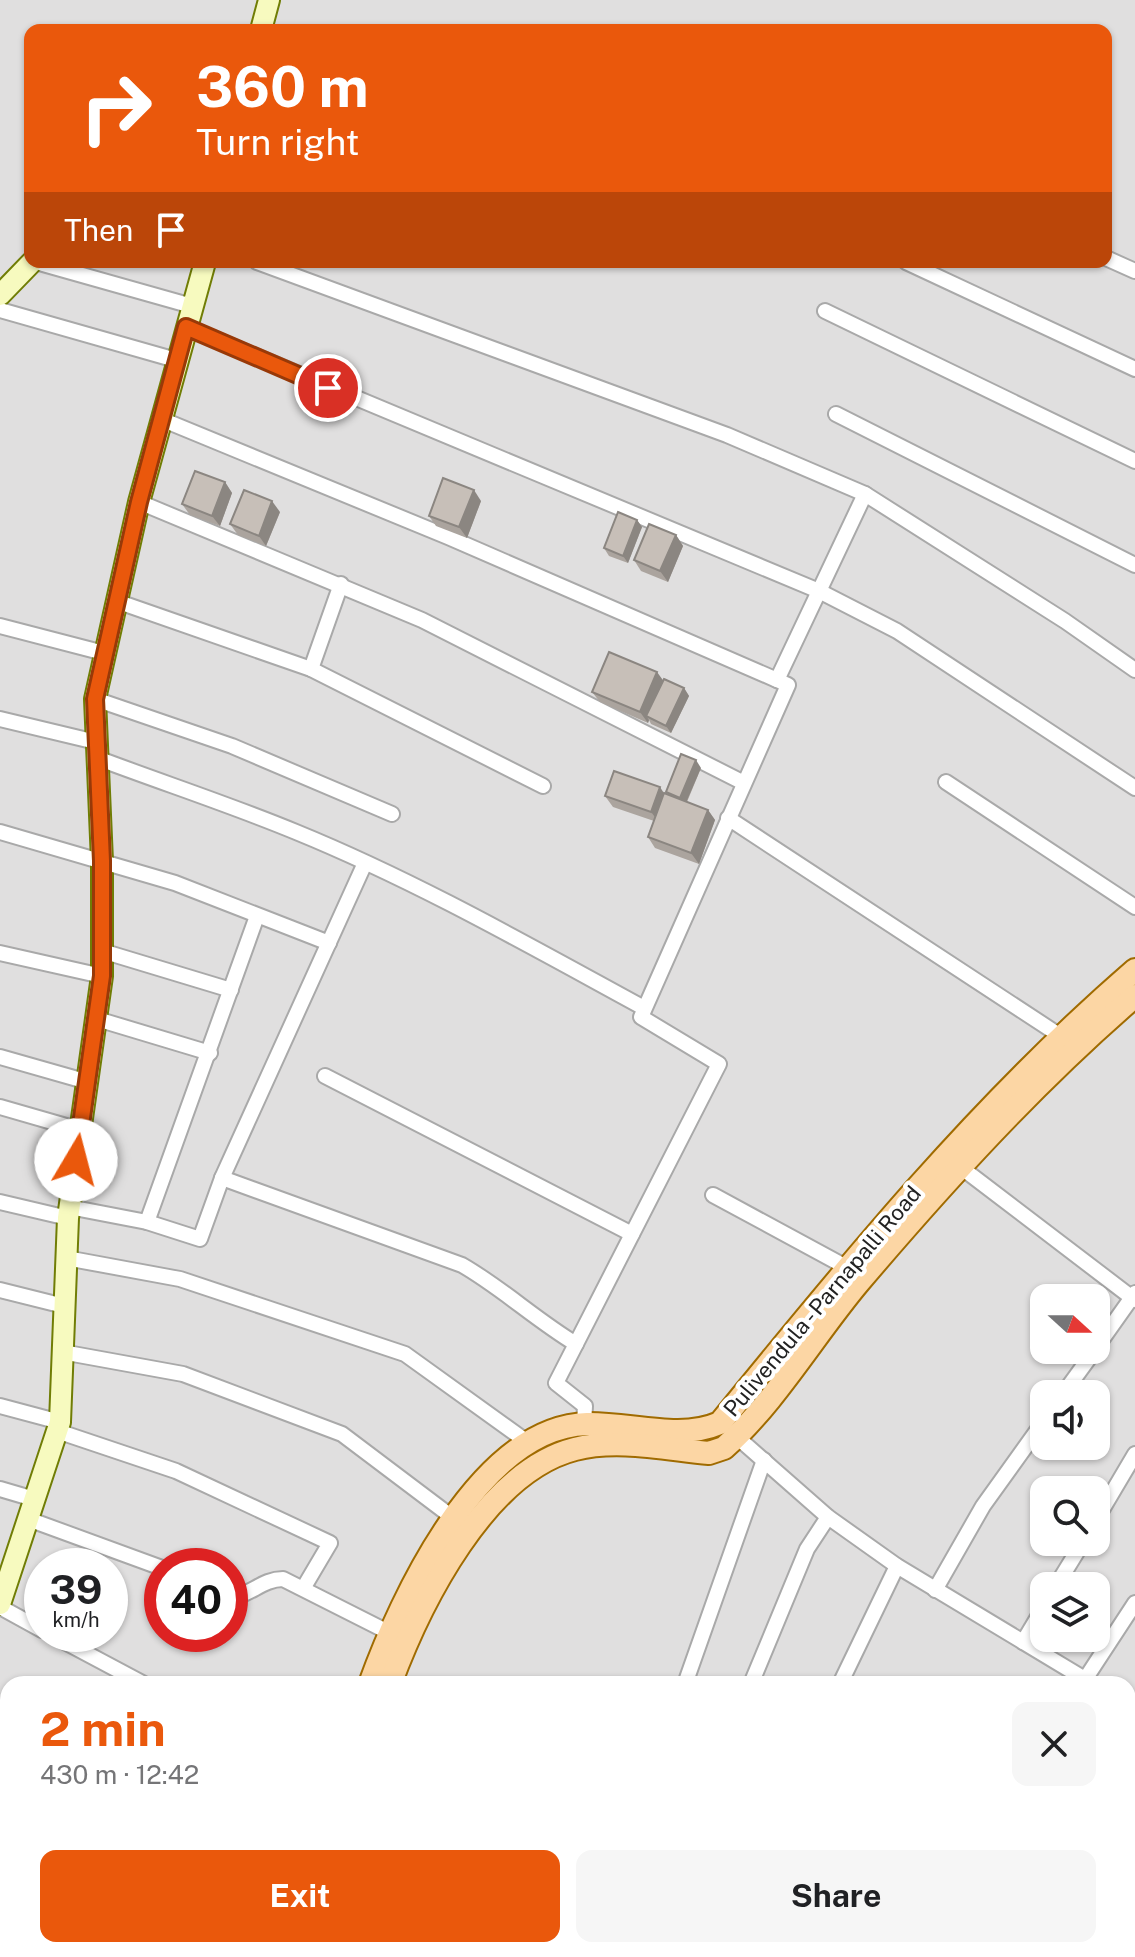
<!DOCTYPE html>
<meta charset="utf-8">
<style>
body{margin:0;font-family:"Public Sans",sans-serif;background:#f6f6f6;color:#202124;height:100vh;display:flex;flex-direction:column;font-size:30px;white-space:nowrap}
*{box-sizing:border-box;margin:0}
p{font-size:26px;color:#757577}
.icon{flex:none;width:44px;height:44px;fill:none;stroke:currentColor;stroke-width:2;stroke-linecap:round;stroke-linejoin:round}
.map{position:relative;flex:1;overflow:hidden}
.sheet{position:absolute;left:0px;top:1676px;width:1136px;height:282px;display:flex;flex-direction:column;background:#fff;border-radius:24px 24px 0 0;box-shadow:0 2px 6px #0004}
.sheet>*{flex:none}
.banner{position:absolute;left:24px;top:24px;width:1088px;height:244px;border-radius:16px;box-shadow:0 2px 6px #0004;background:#ea580c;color:#fff;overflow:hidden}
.needle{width:52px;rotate:111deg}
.controls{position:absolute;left:1030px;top:1284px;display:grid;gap:16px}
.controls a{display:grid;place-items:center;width:80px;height:80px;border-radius:16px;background:#fff;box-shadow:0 2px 6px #0004;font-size:40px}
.speed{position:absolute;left:24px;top:1548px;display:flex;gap:16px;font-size:40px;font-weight:700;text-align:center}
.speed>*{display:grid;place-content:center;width:104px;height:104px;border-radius:50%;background:#fff;box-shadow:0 2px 6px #0004;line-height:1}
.speed small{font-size:20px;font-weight:400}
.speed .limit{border:12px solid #d22;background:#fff;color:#111}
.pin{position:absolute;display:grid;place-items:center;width:68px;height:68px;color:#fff;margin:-34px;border:4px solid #fff;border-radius:50%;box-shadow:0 2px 8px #0007}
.me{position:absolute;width:88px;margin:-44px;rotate:8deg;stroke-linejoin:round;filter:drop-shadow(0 0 6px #0008)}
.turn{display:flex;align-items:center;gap:28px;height:168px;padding:0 40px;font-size:36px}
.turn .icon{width:104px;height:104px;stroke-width:2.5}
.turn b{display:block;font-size:56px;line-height:68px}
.then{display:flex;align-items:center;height:76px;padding:0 40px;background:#0003;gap:16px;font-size:30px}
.round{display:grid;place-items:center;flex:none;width:84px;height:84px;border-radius:16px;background:#f6f6f6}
.overview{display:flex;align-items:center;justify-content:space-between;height:136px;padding:0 40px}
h1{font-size:48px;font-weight:700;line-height:60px;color:#ea580c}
.action{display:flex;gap:16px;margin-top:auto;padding:16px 40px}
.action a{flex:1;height:92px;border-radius:16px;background:#ea580c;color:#fff;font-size:32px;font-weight:700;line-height:92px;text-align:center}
.action a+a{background:#f6f6f6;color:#202124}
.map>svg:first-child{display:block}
.residential{fill:#e0dfdf;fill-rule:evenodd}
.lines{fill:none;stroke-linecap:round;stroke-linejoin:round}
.street-casing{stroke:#a9a9a9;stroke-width:18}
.secondary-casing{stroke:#707d05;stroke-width:24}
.primary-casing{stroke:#a06b00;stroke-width:26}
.street{stroke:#fff;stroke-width:14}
.secondary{stroke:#f7fabf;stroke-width:20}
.primary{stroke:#fcd6a4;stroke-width:22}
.wall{fill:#aba49e}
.shaded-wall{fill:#8b8681}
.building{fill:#c7bfb8;stroke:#8b8681;stroke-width:2}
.route-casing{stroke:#983908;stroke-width:20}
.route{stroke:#ea580c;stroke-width:14}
.labels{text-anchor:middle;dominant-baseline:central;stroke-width:8;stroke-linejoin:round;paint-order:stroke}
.street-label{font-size:22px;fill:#222;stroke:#fff}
</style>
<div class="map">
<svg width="1135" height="1957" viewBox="0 0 1135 1957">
<rect width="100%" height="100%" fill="#f2efe9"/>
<path class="residential" d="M0,0H1135V1957H0ZM30,30H1106V262H30ZM1044,1298H1096V1350H1044ZM1044,1394H1096V1446H1044ZM1044,1490H1096V1542H1044ZM42,1566H110V1634H42ZM162,1566H230V1634H162ZM1044,1586H1096V1638H1044ZM8,1684H1128V1950H8Z"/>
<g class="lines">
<g class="street-casing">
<g id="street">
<polyline points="1106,258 1135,271"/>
<polyline points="36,262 192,306"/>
<polyline points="257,262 727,435 865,494 1065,621 1135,670"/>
<polyline points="906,262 1135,369"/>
<polyline points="0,310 176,360"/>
<polyline points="825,311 1135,461"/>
<polyline points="186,327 819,591 897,631 1135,788"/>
<polyline points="836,414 1135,565"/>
<polyline points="161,419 448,537 777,680"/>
<polyline points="139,502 422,620 744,783"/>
<polyline points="116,601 311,669 543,786"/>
<polyline points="0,626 104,653"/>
<polyline points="311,669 341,584"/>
<polyline points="95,699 232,746 392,814"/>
<polyline points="0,719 96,742"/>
<path d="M97,758C163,783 231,805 296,832C416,881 530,946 644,1008"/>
<polyline points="946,782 1135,907"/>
<polyline points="728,818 1062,1037"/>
<polyline points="0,832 175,883 329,943"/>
<polyline points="102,951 231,990"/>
<polyline points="0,953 102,976"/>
<polyline points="97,1019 210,1053"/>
<polyline points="0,1057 88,1082"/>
<polyline points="325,1076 632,1234"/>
<polyline points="0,1107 80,1130"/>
<polyline points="954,1162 1135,1300"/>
<path d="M222,1178L462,1265C502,1288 536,1320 576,1344"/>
<polyline points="713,1195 846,1267"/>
<polyline points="0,1202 68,1218"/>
<polyline points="69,1207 147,1222 200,1239 222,1178 365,863"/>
<polyline points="147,1222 257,916"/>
<polyline points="66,1258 180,1279 405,1354 530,1444"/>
<polyline points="0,1290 64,1306"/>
<polyline points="1096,1348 1135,1293"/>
<polyline points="62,1352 183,1374 342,1434 452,1517"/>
<polyline points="1063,1394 1095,1350"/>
<polyline points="0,1406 60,1422"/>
<polyline points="584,1424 585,1406 556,1383 719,1064 641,1017 788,685 777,680 865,494"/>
<polyline points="57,1431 176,1471 330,1543 304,1587"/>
<polyline points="737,1437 828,1517 897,1566 1093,1684"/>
<polyline points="0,1489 34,1499"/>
<polyline points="28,1519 162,1568"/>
<polyline points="1096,1520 1135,1454"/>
<polyline points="1056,1586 1083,1542"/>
<polyline points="935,1590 983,1506 1044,1421"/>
<path d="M230,1598C250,1596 262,1579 283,1579L388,1632"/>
<polyline points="0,1607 42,1630"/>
<polyline points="50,1634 144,1684"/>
<polyline points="1023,1642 1044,1607"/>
<polyline points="685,1684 764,1460"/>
<polyline points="751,1684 807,1549 828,1517"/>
<polyline points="840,1684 897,1566"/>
<polyline points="1082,1684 1135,1603"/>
<polyline points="1128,1706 1135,1710"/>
<polyline points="0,1766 8,1769"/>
<polyline points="1128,1818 1135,1807"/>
<polyline points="0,1867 8,1871"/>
<polyline points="0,1921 8,1904"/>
<polyline points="163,1950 177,1957"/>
<polyline points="297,1950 315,1957"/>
<polyline points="62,1957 64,1952"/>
<polyline points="628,1957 629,1950"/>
<polyline points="922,1957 927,1950"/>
<polyline points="1037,1957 1041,1950"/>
</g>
</g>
<g class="secondary-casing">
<g id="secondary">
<polyline points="261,30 269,0"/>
<polyline points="0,295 32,262"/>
<polyline points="0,1604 60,1422 68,1218 102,976 102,861 95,699 139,502 205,262"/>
</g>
</g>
<g class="primary-casing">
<g id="primary">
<path d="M370,1684C401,1598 480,1427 587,1424C631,1423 679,1441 720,1423C849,1264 980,1104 1135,970"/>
<path d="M390,1684C420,1603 485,1472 575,1449C617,1438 666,1449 709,1453L724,1448C775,1403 815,1334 859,1282C945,1181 1035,1082 1135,996"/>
<polyline points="249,1957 253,1950"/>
</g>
</g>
<use href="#street" class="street"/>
<use href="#secondary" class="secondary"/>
<use href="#primary" class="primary"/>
</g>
<g class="wall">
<polygon points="225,482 232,493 220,526 190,515 182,504"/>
<polygon points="481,501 467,538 436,526 429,516"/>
<polygon points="280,512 266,546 238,535 230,524"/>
<polygon points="637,520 642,527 628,563 609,556 604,548"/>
<polygon points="676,535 683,546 668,582 641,571 634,560"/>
<polygon points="663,681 684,688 689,696 671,733 651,724 649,720 648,723 600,702 592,692"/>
<polygon points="701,768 687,802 708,810 715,820 699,864 655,848 648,837 654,821 613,807 605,796 664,794 668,795 666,792"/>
</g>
<g class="shaded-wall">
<polygon points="225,482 232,493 220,526 212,516"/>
<polygon points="474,490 481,501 467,538 459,527"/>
<polygon points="272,501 280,512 266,546 259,536"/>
<polygon points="637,520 642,527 628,563 623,556"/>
<polygon points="676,535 683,546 668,582 660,571"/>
<polygon points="657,672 665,683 646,716 649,720 648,723 640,712"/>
<polygon points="684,688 689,696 671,733 666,726"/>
<polygon points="696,760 701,768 685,805 680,798"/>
<polygon points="660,787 667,798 659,822 651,812"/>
<polygon points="708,810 715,820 699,864 691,853"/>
</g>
<g class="building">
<polygon points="195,471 225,482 212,516 182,504"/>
<polygon points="443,478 474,490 459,527 429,516"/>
<polygon points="244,490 272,501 259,536 230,524"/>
<polygon points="618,512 637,520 623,556 604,548"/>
<polygon points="649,524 676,535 660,571 634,560"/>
<polygon points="609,652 657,672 640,712 592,692"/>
<polygon points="664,679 684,688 666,726 646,716"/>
<polygon points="681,754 696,760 680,798 666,792"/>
<polygon points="614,771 660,787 651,812 605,796"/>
<polygon points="664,793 708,810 691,853 648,837"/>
</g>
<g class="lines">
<g class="route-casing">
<polyline id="route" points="76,1160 102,976 102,861 95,699 139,502 186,327 328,388"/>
</g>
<use href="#route" class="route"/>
</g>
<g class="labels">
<g class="street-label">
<text transform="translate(822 1301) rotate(-50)">Pulivendula - Parnapalli Road</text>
</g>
</g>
</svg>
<div class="controls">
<a><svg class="needle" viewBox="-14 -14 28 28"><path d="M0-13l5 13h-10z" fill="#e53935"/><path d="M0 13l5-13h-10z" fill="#757577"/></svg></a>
<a><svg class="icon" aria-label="sound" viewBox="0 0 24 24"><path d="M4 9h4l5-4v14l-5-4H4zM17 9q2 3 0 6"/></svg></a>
<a><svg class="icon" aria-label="search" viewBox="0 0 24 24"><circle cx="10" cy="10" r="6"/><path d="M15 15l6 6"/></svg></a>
<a><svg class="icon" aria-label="layers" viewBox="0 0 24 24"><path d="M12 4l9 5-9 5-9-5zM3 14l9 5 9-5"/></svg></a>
</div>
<div class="speed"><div>39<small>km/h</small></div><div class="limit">40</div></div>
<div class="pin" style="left:328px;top:388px;background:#d93025"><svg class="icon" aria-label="arrive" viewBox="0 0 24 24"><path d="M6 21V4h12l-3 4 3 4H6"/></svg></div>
<svg class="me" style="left:76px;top:1160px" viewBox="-20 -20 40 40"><circle r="19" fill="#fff"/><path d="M0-13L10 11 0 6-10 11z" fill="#ea580c"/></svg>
<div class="banner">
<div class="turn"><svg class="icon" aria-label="right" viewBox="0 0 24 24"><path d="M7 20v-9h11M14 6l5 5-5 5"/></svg><div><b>360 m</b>Turn right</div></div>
<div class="then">Then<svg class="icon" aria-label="arrive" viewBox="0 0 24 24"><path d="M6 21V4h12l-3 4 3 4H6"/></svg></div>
</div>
<section class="sheet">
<div class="overview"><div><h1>2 min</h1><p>430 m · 12:42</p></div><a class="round"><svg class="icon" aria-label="close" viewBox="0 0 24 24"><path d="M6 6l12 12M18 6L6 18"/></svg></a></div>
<div class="action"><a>Exit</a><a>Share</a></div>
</section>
</div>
